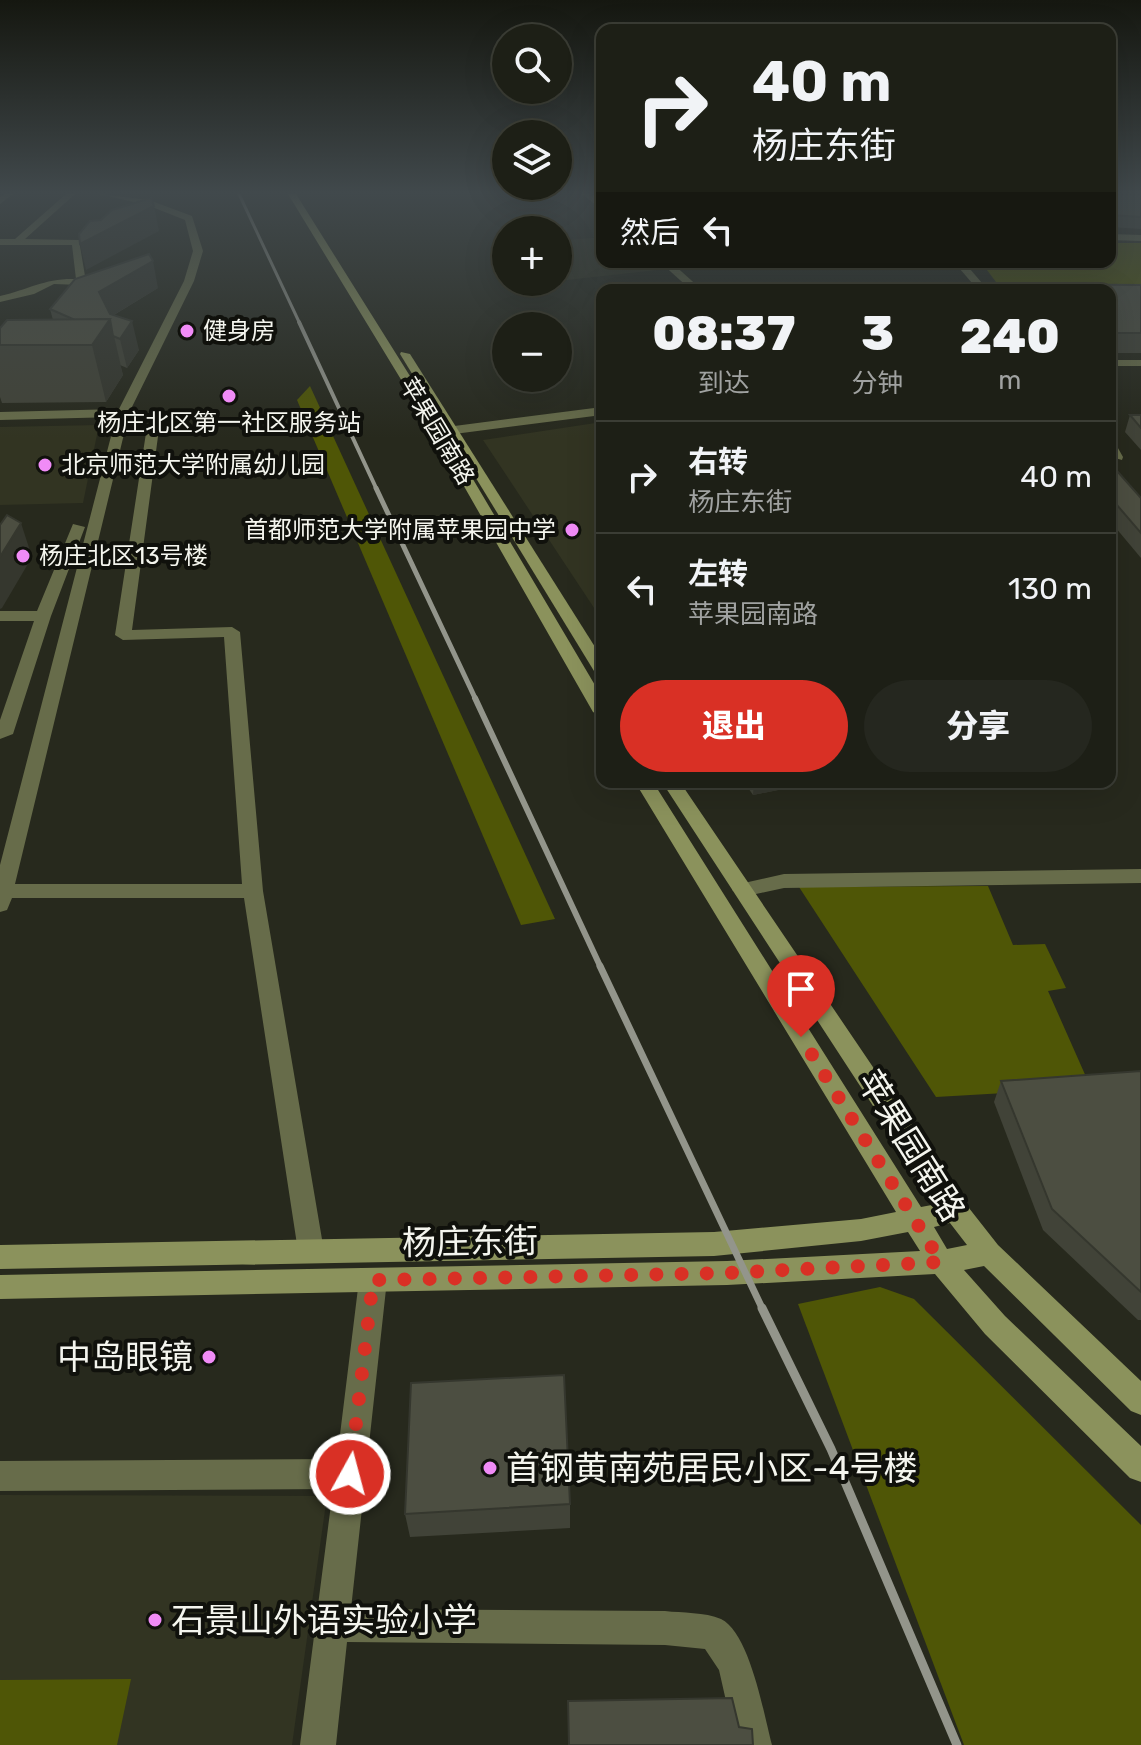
<!DOCTYPE html>
<html lang="zh">
<meta charset="utf-8">
<style>
body{margin:0;font-family:Rubik,"Noto Sans SC",sans-serif;background:#25271f;color:#f1f3f6;height:100vh;display:flex;flex-direction:column;font-size:30px;white-space:nowrap}
*{box-sizing:border-box;margin:0}
p{font-size:26px;color:#a0a2a1}
.icon{flex:none;width:44px;height:44px;fill:none;stroke:currentColor;stroke-width:2;stroke-linecap:round;stroke-linejoin:round}
.map{position:relative;flex:1;overflow:hidden}
.drawer{position:absolute;left:596px;top:284px;width:520px;height:504px;display:flex;flex-direction:column;background:#1d1f16;border-radius:16px;box-shadow:0 8px 32px #0002,0 0 0 2px #3b3d35}
.drawer>*{flex:none}
.guide{position:absolute;left:596px;top:24px;width:520px;height:244px;border-radius:16px;box-shadow:0 8px 32px #0002,0 0 0 2px #3b3d35;background:#1d1f16;color:#f1f3f6;overflow:hidden}
.buttons{position:absolute;left:492px;top:24px;display:grid;gap:16px}
.buttons a{display:grid;place-items:center;width:80px;height:80px;border-radius:50%;background:#1d1f16;box-shadow:0 8px 32px #0002,0 0 0 2px #3b3d35;font-size:40px}
.pin{position:absolute;display:grid;place-items:center;width:68px;height:68px;color:#fff;margin:-82px -34px;border-radius:50% 50% 50% 0;rotate:-45deg;box-shadow:0 0 8px #0007}
.pin .icon{rotate:45deg}
.me{position:absolute;width:88px;margin:-44px;rotate:7deg;stroke-linejoin:round;filter:drop-shadow(0 0 6px #0008)}
.turn{display:flex;align-items:center;gap:28px;height:168px;padding:0 24px;font-size:36px}
.turn .icon{width:104px;height:104px;stroke-width:2.5}
.turn b{display:block;font-size:56px;line-height:68px}
.then{display:flex;align-items:center;height:76px;padding:0 24px;background:#0003;gap:16px;font-size:30px}
.eta{display:flex;justify-content:space-evenly;align-items:center;height:136px;text-align:center}
.eta b{font-size:48px;font-weight:800;line-height:56px}
.primary-button{display:flex;gap:16px;margin-top:auto;padding:16px 24px}
.primary-button a{flex:1;height:92px;border-radius:48px;background:#d93025;color:#fff;font-size:32px;font-weight:800;line-height:92px;text-align:center}
.primary-button a+a{background:#25271f;color:#f1f3f6}
ul{padding:0;list-style:none}
li{display:flex;align-items:center;gap:24px;height:112px;padding:0 24px;border-top:2px solid #3b3d35}
li div{flex:1}
li b{display:block;font-size:30px}
li em{font-style:normal}
.map>svg:first-child{display:block}
.built{fill:#323422}
.green{fill:#4f5606}
.lines{fill:none;stroke-linecap:round;stroke-linejoin:round}
.minor{fill:#676c4a;fill-rule:evenodd}
.tertiary{fill:#676c4a;fill-rule:evenodd}
.secondary{fill:#8b925c;fill-rule:evenodd}
.rail-far5{stroke:#93958b;stroke-width:3}
.rail-far4{stroke:#93958b;stroke-width:4}
.rail-far3{stroke:#93958b;stroke-width:5}
.rail-far2{stroke:#93958b;stroke-width:6}
.rail-far1{stroke:#93958b;stroke-width:7}
.rail{stroke:#93958b;stroke-width:9}
.wall{fill:#414338}
.shaded-wall{fill:#35372e}
.building{fill:#4c4e41;stroke:#35372e;stroke-width:2}
.route{stroke:#d93025;stroke-width:14;stroke-dasharray:0 25.2}
.poi-dot{fill:#f08bf6;stroke:#10110c;stroke-width:3}
.labels{text-anchor:middle;dominant-baseline:central;stroke-width:8;stroke-linejoin:round;paint-order:stroke}
.far-poi-label{font-size:24px;fill:#f4f5ee;stroke:#10110c;text-anchor:start}
.far-street-label{font-size:24px;fill:#f4f5ee;stroke:#10110c}
.near-street-label{font-size:34px;fill:#f4f5ee;stroke:#10110c}
.near-poi-label{font-size:34px;fill:#f4f5ee;stroke:#10110c;text-anchor:start}
</style>
<div class="map">
<svg width="1141" height="1745" viewBox="0 0 1141 1745">
<rect width="100%" height="100%" fill="#27291d"/>
<g class="built">
<polygon points="602,237 602,262 658,262 666,269 558,281 558,241"/>
<polygon points="602,422 602,620 483,440"/>
<polygon points="99,425 83,503 0,505 0,427"/>
<polygon points="0,1495 327,1496 292,1745 0,1745"/>
</g>
<g class="green">
<polygon points="1110,243 1141,243 1141,302 1110,290 1002,290 981,262 1110,262"/>
<polygon points="310,386 555,919 521,925 297,400"/>
<polygon points="988,886 1013,945 1045,944 1066,988 1048,991 1091,1088 936,1097 799,887"/>
<polygon points="880,1287 914,1299 1141,1525 1141,1745 964,1745 798,1304"/>
<polygon points="131,1679 117,1745 0,1745 0,1680"/>
</g>
<g class="lines">
<g class="minor">
<polygon points="4,194 13,194 0,204 0,197"/>
<path d="M66,194H75L25,239L79,240L86,282L81,285L54,284L34,294L0,302V296C30,289 45,278 76,279L72,245H0V239H15Z"/>
<path d="M99,194L149,200L192,216L203,251L194,281L129,413L126,426L153,425L159,429L132,630L232,627L240,632L263,891L324,1251L320,1259L311,1263L302,1259L298,1251L244,898H12L7,910L0,912V865L116,417L0,420V412L119,409L184,281L193,251L185,220L147,205ZM146,433L115,635L123,640L224,637L242,884H15L124,434Z"/>
<polygon points="582,194 591,194 602,203 602,210"/>
<polygon points="1110,234 1141,235 1141,241 1110,240"/>
<polygon points="660,262 671,262 702,290 691,290"/>
<polygon points="954,262 964,262 988,290 978,290"/>
<polygon points="1110,440 1114,441 1123,457 1122,460 1111,457"/>
<polygon points="73,524 85,527 51,616 13,734 0,739 0,720 34,621 0,621 0,611 37,611"/>
<polygon points="1141,869 1141,883 784,888 742,897 732,890 735,885 784,874"/>
<path d="M373,1268L383,1271L387,1280L351,1609L665,1611C682,1613 705,1612 721,1619C750,1633 764,1715 772,1745H736L719,1670L705,1649L665,1645L347,1642L336,1745H300L333,1489L0,1491V1461L337,1459L359,1280L363,1271Z"/>
</g>
<g class="tertiary">
<rect x="1110" y="360" width="31" height="6"/>
<polygon points="602,407 602,415 439,436 433,432 439,428"/>
</g>
<g class="secondary">
<polygon points="288,194 296,194 445,432 602,697 602,717 593,712 433,432"/>
<polygon points="401,352 410,354 602,658 602,676 594,671 400,354"/>
<path d="M635,782H653L921,1207L937,1204L662,782H680L965,1203L998,1245L1141,1381V1415L1131,1411L984,1266L964,1270L1005,1316L1141,1446V1482L1130,1478L985,1334L935,1274L727,1285L0,1299V1275L727,1261L920,1251L908,1232L861,1241L714,1256L0,1269V1245L714,1232L861,1219L896,1212ZM950,1223L967,1245L947,1249L934,1227Z"/>
</g>
<polyline class="rail-far5" points="239,194 300,324"/>
<polyline class="rail-far4" points="299,322 377,490"/>
<polyline class="rail-far3" points="376,488 476,700"/>
<polyline class="rail-far2" points="475,698 601,968"/>
<polyline class="rail-far1" points="600,966 763,1310"/>
<polyline class="rail" points="762,1308 831,1449 957,1745"/>
</g>
<g class="wall">
<polygon points="1110,194 1141,194 1141,229 1110,227"/>
<polygon points="1016,284 1141,285 1141,353 1110,353 1110,290 1014,290"/>
<polygon points="158,288 114,315 139,350 127,368 120,365 123,375 106,402 2,403 0,397 0,328 53,320 50,309"/>
<polygon points="1130,415 1141,415 1141,450 1125,432"/>
<polygon points="1110,463 1141,498 1141,558 1110,521"/>
<polygon points="744,782 799,782 798,786 753,795"/>
<polygon points="1141,1071 1141,1320 1138,1320 1043,1230 994,1102 1001,1081"/>
<polygon points="570,1504 570,1528 410,1537 405,1514"/>
</g>
<g class="shaded-wall">
<polygon points="154,206 159,231 86,270 80,244"/>
<polygon points="153,261 158,288 105,320 99,292"/>
<polygon points="110,319 123,375 106,402 92,345"/>
<polygon points="132,321 139,350 127,368 120,339"/>
<polygon points="21,523 32,557 2,608 0,609 0,557"/>
<polygon points="754,782 799,782 798,786 753,795"/>
</g>
<g class="building">
<polygon points="1110,194 1141,194 1141,217 1110,215"/>
<polygon points="151,198 154,206 80,244 79,234 90,221 101,220 112,210"/>
<polygon points="149,254 153,261 99,292 110,314 132,321 120,339 113,336 110,319 75,320 50,309 75,279"/>
<polygon points="1016,284 1141,285 1141,333 1110,333 1110,290 1020,290"/>
<polygon points="110,319 92,345 0,345 0,328 7,320"/>
<polygon points="1130,415 1141,415 1141,428"/>
<polygon points="1110,463 1141,498 1141,533 1110,497"/>
<polygon points="7,515 21,523 0,557 0,525"/>
<polygon points="1141,1071 1141,1292 1052,1209 1001,1081"/>
<polygon points="564,1375 570,1504 405,1514 411,1383"/>
<polygon points="732,1698 739,1727 752,1729 753,1745 569,1745 568,1701"/>
</g>
<linearGradient id="sky" x2="0" y2="1"><stop stop-color="#151710"/><stop offset="0.44" stop-color="#41494c"/><stop offset="1" stop-color="#41494c" stop-opacity="0"/></linearGradient>
<rect width="1141" height="438" fill="url(#sky)"/>
<g class="lines">
<polyline class="route" points="350,1474 373,1280 727,1273 941,1262 801,1037"/>
</g>
<g class="poi-dot">
<circle cx="187" cy="331" r="8"/>
<circle cx="229" cy="396" r="8"/>
<circle cx="45" cy="465" r="8"/>
<circle cx="572" cy="530" r="8"/>
<circle cx="23" cy="556" r="8"/>
<circle cx="209" cy="1357" r="8"/>
<circle cx="490" cy="1468" r="8"/>
<circle cx="155" cy="1620" r="8"/>
</g>
<g class="labels">
<g class="far-poi-label">
<text x="203" y="331">健身房</text>
<text x="229" y="423" text-anchor="middle">杨庄北区第一社区服务站</text>
<text x="61" y="465">北京师范大学附属幼儿园</text>
<text x="556" y="530" text-anchor="end">首都师范大学附属苹果园中学</text>
<text x="39" y="556">杨庄北区13号楼</text>
</g>
<g class="far-street-label">
<text transform="translate(437 431) rotate(59)">苹果园南路</text>
</g>
<g class="near-street-label">
<text transform="translate(911 1146) rotate(58)">苹果园南路</text>
<text transform="translate(470 1242) rotate(-1)">杨庄东街</text>
</g>
<g class="near-poi-label">
<text x="193" y="1357" text-anchor="end">中岛眼镜</text>
<text x="506" y="1468">首钢黄南苑居民小区-4号楼</text>
<text x="171" y="1620">石景山外语实验小学</text>
</g>
</g>
</svg>
<div class="buttons">
<a><svg class="icon" aria-label="search" viewBox="0 0 24 24"><circle cx="10" cy="10" r="6"/><path d="M15 15l6 6"/></svg></a>
<a><svg class="icon" aria-label="layers" viewBox="0 0 24 24"><path d="M12 4l9 5-9 5-9-5zM3 14l9 5 9-5"/></svg></a>
<a>+</a>
<a>−</a>
</div>
<div class="pin" style="left:801px;top:1037px;background:#d93025"><svg class="icon" aria-label="arrive" viewBox="0 0 24 24"><path d="M6 21V4h12l-3 4 3 4H6"/></svg></div>
<svg class="me" style="left:350px;top:1474px" viewBox="-20 -20 40 40"><circle r="17" fill="#d93025" stroke="#fff" stroke-width="3"/><path d="M0-11L8 9 0 5-8 9z" fill="#fff"/></svg>
<div class="guide">
<div class="turn"><svg class="icon" aria-label="right" viewBox="0 0 24 24"><path d="M7 20v-9h11M14 6l5 5-5 5"/></svg><div><b>40 m</b>杨庄东街</div></div>
<div class="then">然后<svg class="icon" aria-label="left" viewBox="0 0 24 24"><path d="M17 20v-9H6M10 6l-5 5 5 5"/></svg></div>
</div>
<section class="drawer">
<div class="eta">
<div><b>08:37</b><p>到达</p></div>
<div><b>3</b><p>分钟</p></div>
<div><b>240</b><p>m</p></div>
</div>
<ul>
<li><svg class="icon" aria-label="right" viewBox="0 0 24 24"><path d="M7 20v-9h11M14 6l5 5-5 5"/></svg><div><b>右转</b><p>杨庄东街</p></div><em>40 m</em></li>
<li><svg class="icon" aria-label="left" viewBox="0 0 24 24"><path d="M17 20v-9H6M10 6l-5 5 5 5"/></svg><div><b>左转</b><p>苹果园南路</p></div><em>130 m</em></li>
</ul>
<div class="primary-button"><a>退出</a><a>分享</a></div>
</section>
</div>
